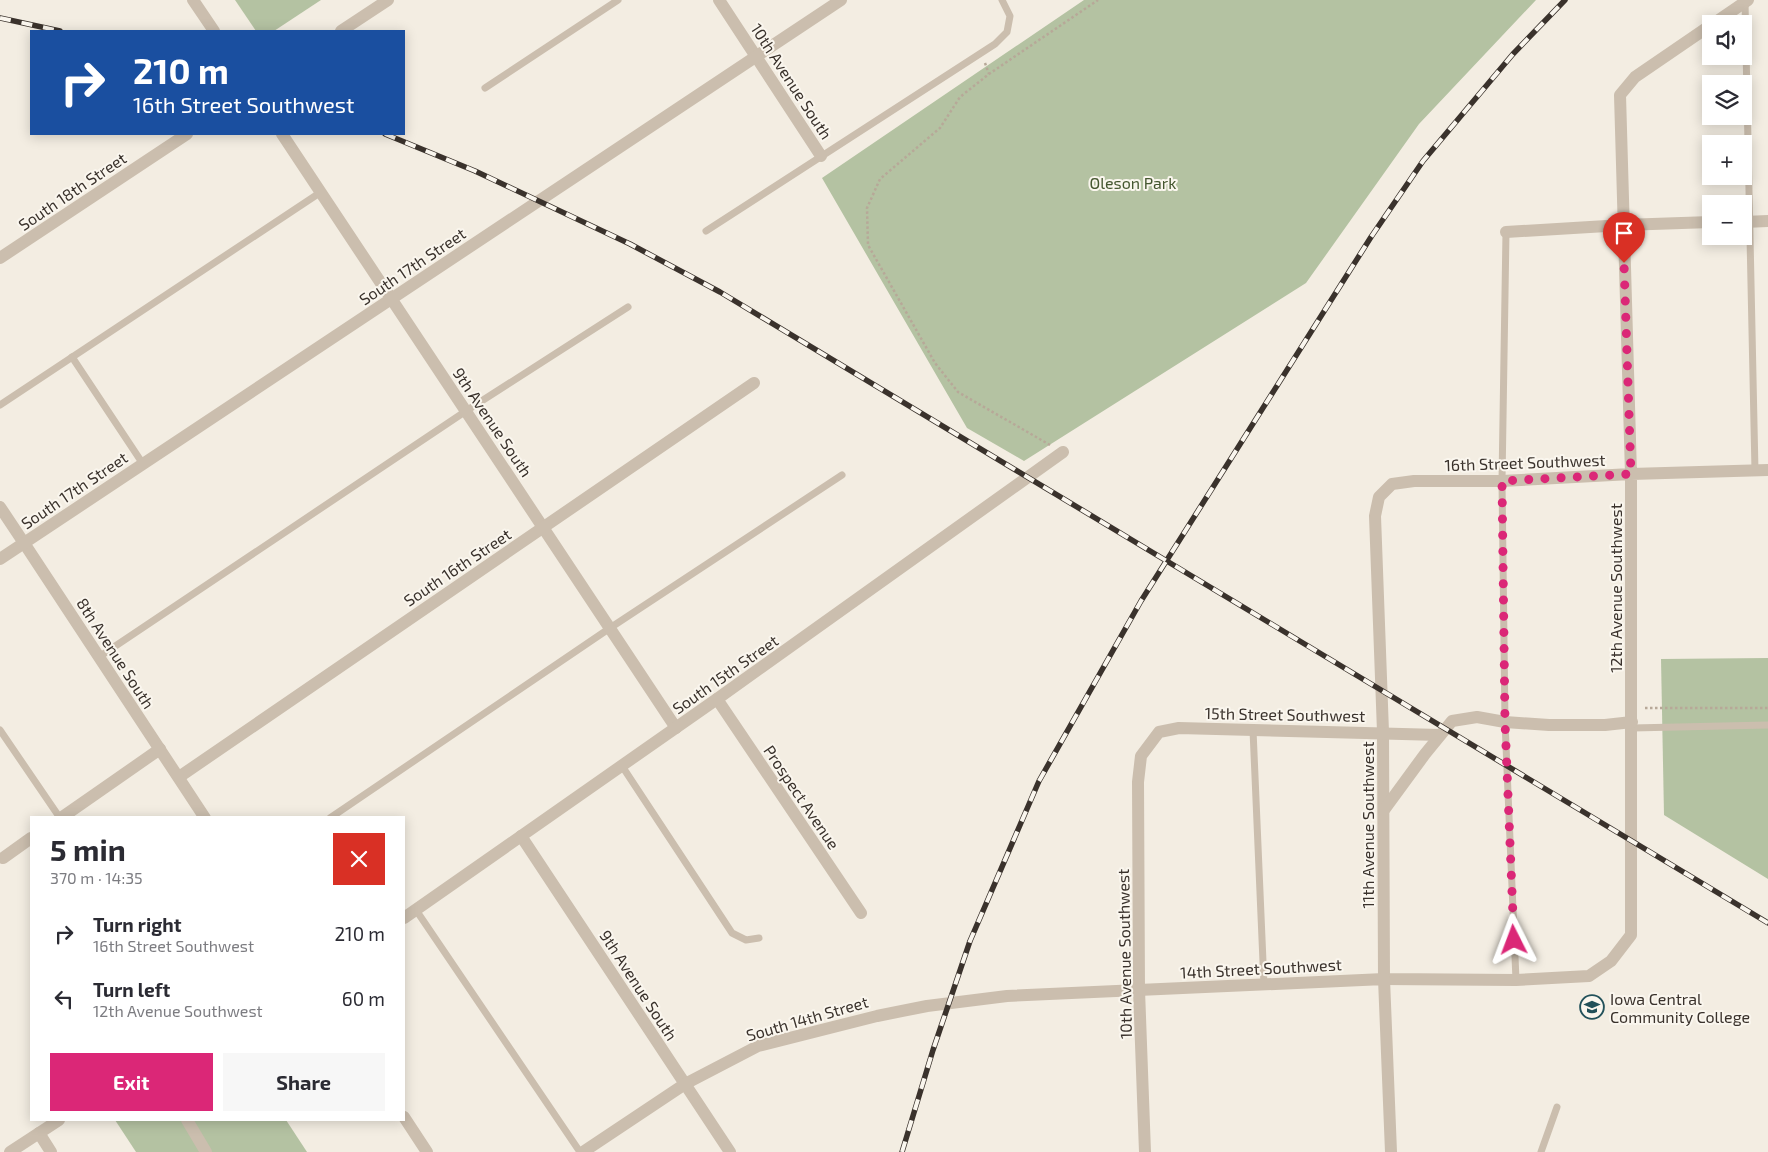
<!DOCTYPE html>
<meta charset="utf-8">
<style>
body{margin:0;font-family:"Exo 2",sans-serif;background:#f7f7f7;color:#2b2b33;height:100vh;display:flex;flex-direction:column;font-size:19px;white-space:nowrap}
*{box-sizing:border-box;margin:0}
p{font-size:16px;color:#7c7c81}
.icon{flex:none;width:28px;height:28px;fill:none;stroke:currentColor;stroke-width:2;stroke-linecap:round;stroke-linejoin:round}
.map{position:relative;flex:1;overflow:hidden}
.details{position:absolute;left:30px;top:816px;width:375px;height:305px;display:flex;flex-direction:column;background:#fff;border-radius:0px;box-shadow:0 2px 12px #0003}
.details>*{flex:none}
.top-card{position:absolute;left:30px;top:30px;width:375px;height:105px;border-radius:0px;box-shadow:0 2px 12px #0003;background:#1a4fa0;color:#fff;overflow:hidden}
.fabs{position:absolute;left:1702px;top:15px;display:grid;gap:10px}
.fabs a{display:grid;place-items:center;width:50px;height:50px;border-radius:0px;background:#fff;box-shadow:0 2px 12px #0003;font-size:25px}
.pin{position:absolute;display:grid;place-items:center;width:42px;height:42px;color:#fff;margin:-51px -21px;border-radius:50% 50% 50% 0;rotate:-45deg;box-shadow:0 0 5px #0007}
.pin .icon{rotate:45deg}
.me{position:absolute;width:55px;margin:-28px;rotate:357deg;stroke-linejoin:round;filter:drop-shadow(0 0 4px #0008)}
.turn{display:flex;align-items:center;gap:18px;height:105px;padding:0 20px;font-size:22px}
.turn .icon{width:65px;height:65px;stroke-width:2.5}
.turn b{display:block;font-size:35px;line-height:42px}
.round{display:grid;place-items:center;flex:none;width:52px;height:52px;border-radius:0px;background:#f7f7f7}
.overview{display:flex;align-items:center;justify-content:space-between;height:85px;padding:0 20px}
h1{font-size:30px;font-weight:700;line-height:38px}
.primary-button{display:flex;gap:10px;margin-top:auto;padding:10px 20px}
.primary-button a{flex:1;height:58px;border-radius:0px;background:#db2777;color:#fff;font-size:20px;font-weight:700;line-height:58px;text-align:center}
.primary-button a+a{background:#f7f7f7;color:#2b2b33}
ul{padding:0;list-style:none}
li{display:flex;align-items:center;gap:15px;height:65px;padding:0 20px}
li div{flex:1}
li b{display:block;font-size:19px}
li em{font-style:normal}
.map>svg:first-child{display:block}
.green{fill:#b4c2a2}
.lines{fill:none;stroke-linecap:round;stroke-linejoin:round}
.path{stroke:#b7a898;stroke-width:2.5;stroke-dasharray:2.5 2.5;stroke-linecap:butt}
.service{stroke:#cbbeae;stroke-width:7}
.minor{stroke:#cbbeae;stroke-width:12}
.tertiary{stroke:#cbbeae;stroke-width:12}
.rail-casing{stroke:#3a322c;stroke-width:5.5}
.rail{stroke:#faf6ee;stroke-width:4;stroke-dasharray:11;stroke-linecap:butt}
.route{stroke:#db2777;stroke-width:9;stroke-dasharray:0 16.2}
.labels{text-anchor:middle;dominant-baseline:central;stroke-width:4;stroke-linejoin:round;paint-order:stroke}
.street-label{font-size:16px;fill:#3a322c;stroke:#faf6ee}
.park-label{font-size:16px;fill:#455730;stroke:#faf6ee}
.poi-label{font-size:16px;fill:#3a322c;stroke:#faf6ee;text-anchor:start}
</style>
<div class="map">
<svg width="1768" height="1152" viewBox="0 0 1768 1152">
<rect width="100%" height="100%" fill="#f3ede2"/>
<g class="green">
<polygon points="235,0 321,0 274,31 256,31"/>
<polygon points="1084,0 1536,0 1419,124 1306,283 1024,461 967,428 822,178"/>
<polygon points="1768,658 1768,879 1664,815 1661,659"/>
<polygon points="115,1120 286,1120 307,1152 136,1152"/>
</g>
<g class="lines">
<g class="path">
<polyline points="985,63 989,74"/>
<polyline points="1050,445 958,392 935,363 868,245 867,208 880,179 940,128 960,97 989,74 1098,0"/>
<polyline points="1645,708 1768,708"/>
</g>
<g class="service">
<polyline points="1745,2 1755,471"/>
<polyline points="485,88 618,0"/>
<polyline points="706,231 995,44 1007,32 1010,16 1002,0"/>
<polyline points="1506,232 1502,481 1505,722 1516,980"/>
<polyline points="72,357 143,464"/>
<polyline points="0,405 321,192"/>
<polyline points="99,657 466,411 628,307"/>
<polyline points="1632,728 1768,725"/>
<polyline points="0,730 60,818"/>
<polyline points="1253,730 1264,985"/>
<polyline points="622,766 732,933 746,940 759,938"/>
<polyline points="330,818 610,628 842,475"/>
<polyline points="416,910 580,1152"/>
<polyline points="1541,1152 1557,1107"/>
</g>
<g class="minor">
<polyline points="193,0 214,31"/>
<polyline points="719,0 821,156"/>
<polyline points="1713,24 1748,0"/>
<polyline points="1711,25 1635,77 1620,95 1631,474 1631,935 1611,961 1589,976 1516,980 1384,979 1383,732 1375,516 1379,497 1392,484 1414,481 1502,481 1631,474 1768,470"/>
<polyline points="341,31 388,0"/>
<polyline points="282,134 676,728"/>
<polyline points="1744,222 1768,221"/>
<polyline points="1506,232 1623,225 1711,222"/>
<polyline points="0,258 187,134"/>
<polyline points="0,507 24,543"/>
<polyline points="717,699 861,913"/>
<polyline points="179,777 754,383"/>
<polyline points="1384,810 1425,754 1452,721 1477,717 1505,722 1549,725 1605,725 1632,722"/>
<polyline points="61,818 160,749"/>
<polyline points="521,836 730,1152"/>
<polyline points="3,858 31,838"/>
<polyline points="404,918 717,699 1063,452"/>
<polyline points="187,1120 206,1152"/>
<polyline points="39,1133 51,1152"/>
<polyline points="1145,1152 1139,990 1138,782 1141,756 1159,732 1179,728 1440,735"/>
</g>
<g class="tertiary">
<polyline points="24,543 205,818"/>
<polyline points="0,559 841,0"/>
<polyline points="404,1117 427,1152"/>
<polyline points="10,1152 59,1120"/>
<polyline points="583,1152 685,1084 758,1046 877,1016 927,1006 1007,996 1384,979 1391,1152"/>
</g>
<g class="rail-casing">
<g id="rail">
<polyline points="0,18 60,31"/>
<polyline points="385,134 475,171 630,244 720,292 1768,923"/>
<polyline points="902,1152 933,1050 970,941 1039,781 1141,601 1371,237 1423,161 1513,54 1565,0"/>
</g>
</g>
<use href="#rail" class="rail"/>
</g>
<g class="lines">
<polyline class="route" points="1514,940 1505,722 1502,481 1631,474 1624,263"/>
</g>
<defs>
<g id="university-ring" transform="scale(1.25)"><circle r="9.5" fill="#faf6ee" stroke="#22515a" stroke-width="1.5"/><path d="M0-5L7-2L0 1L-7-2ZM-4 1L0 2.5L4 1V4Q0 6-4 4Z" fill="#22515a"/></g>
</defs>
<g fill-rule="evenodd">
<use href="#university-ring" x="1592" y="1007"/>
</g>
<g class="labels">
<g class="street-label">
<text transform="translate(792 81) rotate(57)">10th Avenue South</text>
<text transform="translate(72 191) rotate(-34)">South 18th Street</text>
<text transform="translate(412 266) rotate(-34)">South 17th Street</text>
<text transform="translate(493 422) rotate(56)">9th Avenue South</text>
<text transform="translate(1525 462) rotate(-2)">16th Street Southwest</text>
<text transform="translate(74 490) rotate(-34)">South 17th Street</text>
<text transform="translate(457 567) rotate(-34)">South 16th Street</text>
<text transform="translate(1615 588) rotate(-90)">12th Avenue Southwest</text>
<text transform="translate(116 653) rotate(57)">8th Avenue South</text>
<text transform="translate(725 674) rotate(-35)">South 15th Street</text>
<text transform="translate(1285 714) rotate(1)">15th Street Southwest</text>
<text transform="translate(802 797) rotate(56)">Prospect Avenue</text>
<text transform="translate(1367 825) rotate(-90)">11th Avenue Southwest</text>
<text transform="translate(1124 954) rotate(-91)">10th Avenue Southwest</text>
<text transform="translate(1261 968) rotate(-3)">14th Street Southwest</text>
<text transform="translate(639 985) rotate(57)">9th Avenue South</text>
<text transform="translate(807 1018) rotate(-16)">South 14th Street</text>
</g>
<g class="park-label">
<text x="1133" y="182">Oleson Park</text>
</g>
<g class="poi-label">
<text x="1610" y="998">Iowa Central<tspan x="1610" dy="18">Community College</tspan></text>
</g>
</g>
</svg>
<div class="fabs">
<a><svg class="icon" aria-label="sound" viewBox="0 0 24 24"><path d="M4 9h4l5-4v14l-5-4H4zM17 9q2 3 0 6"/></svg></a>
<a><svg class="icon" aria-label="layers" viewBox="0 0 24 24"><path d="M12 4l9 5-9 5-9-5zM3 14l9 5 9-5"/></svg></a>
<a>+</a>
<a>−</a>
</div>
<div class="pin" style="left:1624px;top:263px;background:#d93025"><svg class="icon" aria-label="arrive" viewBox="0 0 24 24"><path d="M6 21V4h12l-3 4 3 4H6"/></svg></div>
<svg class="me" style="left:1514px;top:940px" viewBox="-20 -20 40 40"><path d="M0-17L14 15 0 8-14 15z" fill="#db2777" stroke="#fff" stroke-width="4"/></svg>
<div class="top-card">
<div class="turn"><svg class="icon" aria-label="right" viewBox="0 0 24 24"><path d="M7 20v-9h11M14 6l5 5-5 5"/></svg><div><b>210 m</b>16th Street Southwest</div></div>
</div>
<section class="details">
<div class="overview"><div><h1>5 min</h1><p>370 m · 14:35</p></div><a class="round" style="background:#d93025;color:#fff"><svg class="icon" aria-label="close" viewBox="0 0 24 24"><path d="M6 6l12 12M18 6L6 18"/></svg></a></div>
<ul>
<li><svg class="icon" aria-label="right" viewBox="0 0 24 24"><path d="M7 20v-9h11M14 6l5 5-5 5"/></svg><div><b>Turn right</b><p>16th Street Southwest</p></div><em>210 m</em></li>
<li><svg class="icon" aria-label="left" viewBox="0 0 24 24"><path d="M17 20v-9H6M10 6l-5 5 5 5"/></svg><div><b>Turn left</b><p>12th Avenue Southwest</p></div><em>60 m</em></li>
</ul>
<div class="primary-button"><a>Exit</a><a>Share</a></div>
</section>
</div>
